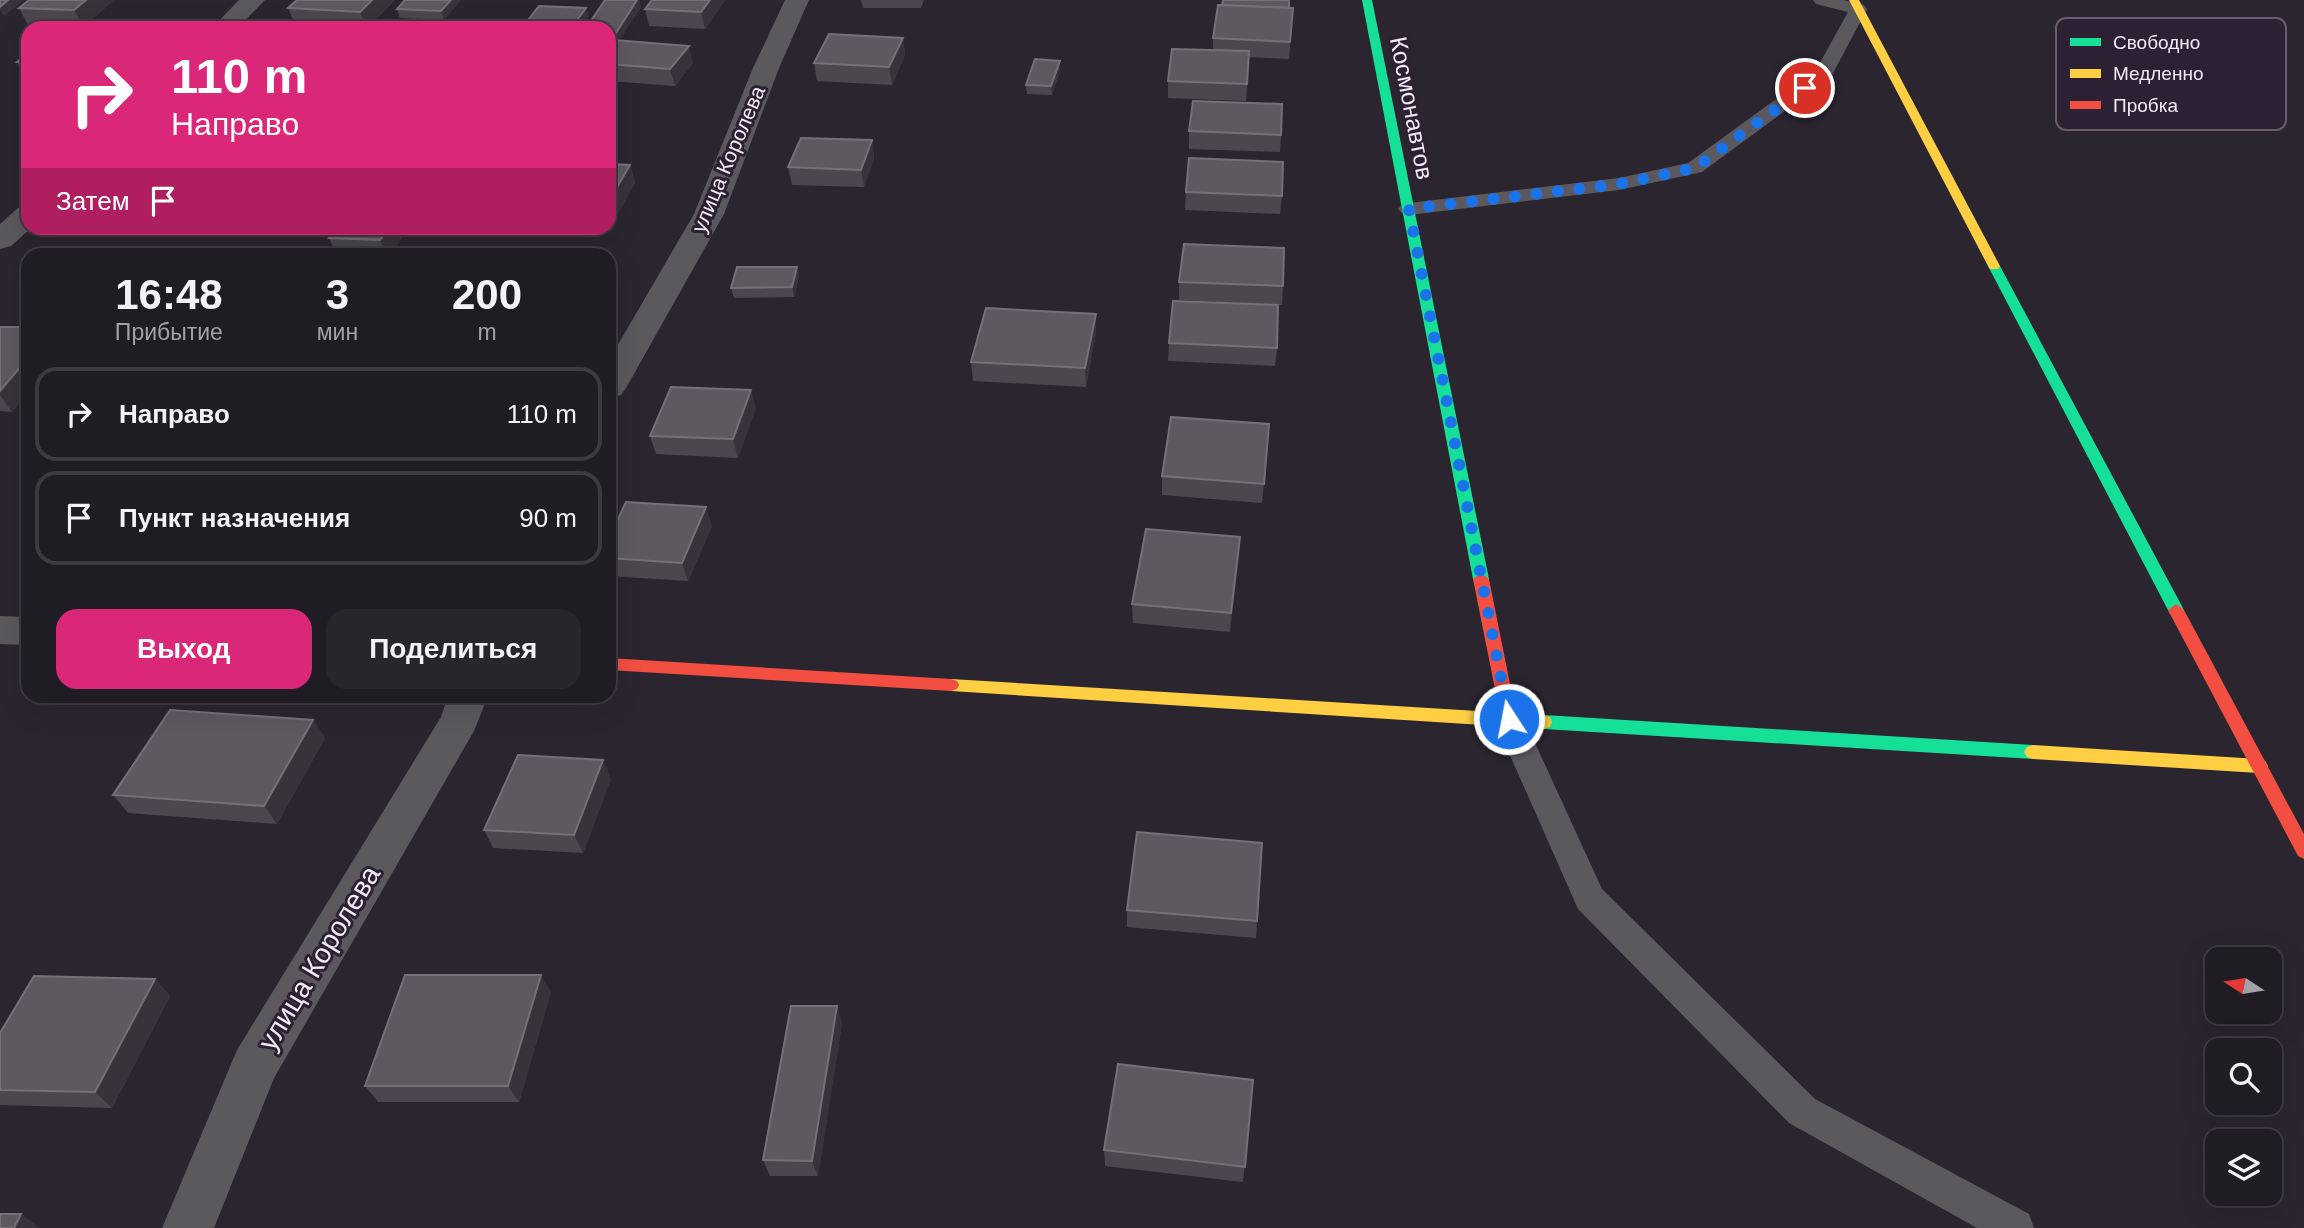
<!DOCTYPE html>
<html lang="ru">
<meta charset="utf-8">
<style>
body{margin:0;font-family:Helvetica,sans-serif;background:#28252b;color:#f1f3f6;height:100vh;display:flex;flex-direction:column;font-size:26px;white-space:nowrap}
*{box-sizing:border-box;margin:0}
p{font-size:23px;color:#a2a1a6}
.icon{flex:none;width:38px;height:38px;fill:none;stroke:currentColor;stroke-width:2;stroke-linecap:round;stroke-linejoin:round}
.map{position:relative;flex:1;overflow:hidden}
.drawer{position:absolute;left:21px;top:248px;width:595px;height:455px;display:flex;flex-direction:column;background:#201c23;border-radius:21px;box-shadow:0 7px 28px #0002,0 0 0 2px #3d3a41}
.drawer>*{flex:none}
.banner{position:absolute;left:21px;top:21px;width:595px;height:214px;border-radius:21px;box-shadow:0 7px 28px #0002,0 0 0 2px #3d3a41;background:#db2777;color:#fff;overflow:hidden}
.needle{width:46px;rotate:282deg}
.tools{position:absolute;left:2205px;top:947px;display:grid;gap:14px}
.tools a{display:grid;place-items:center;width:77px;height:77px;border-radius:14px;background:#201c23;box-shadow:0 7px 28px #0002,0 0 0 2px #3d3a41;font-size:35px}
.pin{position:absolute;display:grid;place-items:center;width:60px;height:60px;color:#fff;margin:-30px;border:4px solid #fff;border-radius:50%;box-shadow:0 2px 7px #0007}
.me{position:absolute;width:77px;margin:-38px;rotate:349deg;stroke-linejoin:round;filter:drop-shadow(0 0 5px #0008)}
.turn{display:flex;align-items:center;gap:24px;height:147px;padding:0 35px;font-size:32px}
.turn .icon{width:91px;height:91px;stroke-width:2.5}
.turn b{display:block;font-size:49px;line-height:60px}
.then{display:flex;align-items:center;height:66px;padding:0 35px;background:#0003;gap:14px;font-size:26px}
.eta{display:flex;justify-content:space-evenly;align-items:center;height:119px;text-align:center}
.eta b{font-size:42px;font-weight:700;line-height:49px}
.action{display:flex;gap:14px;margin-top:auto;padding:14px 35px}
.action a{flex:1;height:80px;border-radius:21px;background:#db2777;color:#fff;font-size:28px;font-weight:700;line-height:80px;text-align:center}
.action a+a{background:#28252b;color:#f1f3f6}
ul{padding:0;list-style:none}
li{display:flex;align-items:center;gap:21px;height:94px;margin:0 14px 10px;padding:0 21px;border:4px solid #3d3a41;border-radius:21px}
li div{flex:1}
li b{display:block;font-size:26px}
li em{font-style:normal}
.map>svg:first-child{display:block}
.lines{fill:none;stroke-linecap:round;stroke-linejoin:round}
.lane{fill:#5b595e;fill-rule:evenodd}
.street{fill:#5b595e;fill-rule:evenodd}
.fast{fill:#16e098;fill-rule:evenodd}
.slow{fill:#ffcf43;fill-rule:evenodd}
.jam{fill:#f24e42;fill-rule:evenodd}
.wall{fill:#4c474f}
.shaded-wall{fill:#38323a}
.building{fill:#5e5961;stroke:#757078;stroke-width:2}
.route{stroke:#1a73e8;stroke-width:12;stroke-dasharray:0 21.6}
.labels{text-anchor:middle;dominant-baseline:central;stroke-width:6;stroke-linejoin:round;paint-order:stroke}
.far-street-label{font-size:21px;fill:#f2eaf7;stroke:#2c2133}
.street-label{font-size:24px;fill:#f2eaf7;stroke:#2c2133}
.near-street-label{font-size:28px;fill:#f2eaf7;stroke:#2c2133}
.key{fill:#2c2133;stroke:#675d6e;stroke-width:2}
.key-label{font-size:19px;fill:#f2eaf7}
</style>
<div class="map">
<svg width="2304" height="1228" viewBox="0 0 2304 1228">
<rect width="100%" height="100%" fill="#2b252f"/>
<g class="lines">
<g class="lane">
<polygon points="1813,0 1843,0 1864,5 1867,9 1831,77 1702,172 1619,190 1409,215 1402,213 1398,209 1402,205 1409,203 1619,178 1688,163 1816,70 1848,12 1816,4"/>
<polygon points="1509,707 1520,711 1524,719 1602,889 1815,1099 2029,1214 2034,1228 1977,1228 1789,1123 1578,909 1494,719 1498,711"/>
</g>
<g class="street">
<polygon points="239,0 265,0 238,28 212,28"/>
<polygon points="785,0 809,0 779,68 724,214 626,388 621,395 609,398 609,360 694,214 753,68"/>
<polygon points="28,205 28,228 31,228 11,246 0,249 0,224 18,208"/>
<polygon points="0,616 28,617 28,645 0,644"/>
<polygon points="448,696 488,696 474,731 274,1078 214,1228 162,1228 237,1050 441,717"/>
</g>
<g class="fast">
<polygon points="1362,0 1372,0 1489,579 1481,585 1473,579"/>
<polygon points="1994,262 2000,266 2184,610 2182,614 2170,614 2168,610 1988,266"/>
<polygon points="1544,715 2033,745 2039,747 2042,752 2039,757 2033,759 1544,729 1538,727 1536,722 1538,717"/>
</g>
<g class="slow">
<polygon points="1849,0 1859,0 2000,266 1998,269 1990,269 1988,266"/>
<polygon points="951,679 1544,715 1550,717 1552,722 1550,727 1544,729 951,691 945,689 943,685 945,681"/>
<polygon points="2033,745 2259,759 2265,761 2268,766 2265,771 2259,773 2033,759 2027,757 2024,752 2027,747"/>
</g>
<g class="jam">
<polygon points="1481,573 1489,579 1517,719 1515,724 1503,724 1501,719 1473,579"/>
<polygon points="2176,604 2184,610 2304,834 2304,859 2298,856 2168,610"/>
<polygon points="609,658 951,679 957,681 959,685 957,689 951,691 609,670"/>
</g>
</g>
<g class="wall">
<polygon points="297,0 395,0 367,28 295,25 288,8"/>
<polygon points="461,0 444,20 400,18 397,9"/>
<polygon points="605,0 639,0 641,7 619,40 693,63 675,86 609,81 609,45 612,42 609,42 609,28"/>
<polygon points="725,0 705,29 649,26 645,9"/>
<polygon points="861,0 924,0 921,8 863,8"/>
<polygon points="113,1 83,27 28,25 19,8"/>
<polygon points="1289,8 1293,8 1289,59 1249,57 1246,101 1168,98 1168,81 1213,50 1213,38"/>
<polygon points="903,38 905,55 892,85 817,81 814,63"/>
<polygon points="28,53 28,80 27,80 17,62"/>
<polygon points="1060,61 1060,70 1052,95 1027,94 1026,85"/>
<polygon points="1189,131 1281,135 1280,152 1189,149"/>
<polygon points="872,140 874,158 864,187 792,185 788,167"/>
<polygon points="630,165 635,183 607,233 516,230 516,228 609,228"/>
<polygon points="1186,192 1282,196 1280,214 1185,210"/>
<polygon points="337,228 408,228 390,256 337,256 329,238"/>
<polygon points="799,276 794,297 734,298 731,288"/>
<polygon points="1179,282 1283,286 1282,305 1179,300"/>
<polygon points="0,327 28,327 28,392 12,412 0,411"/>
<polygon points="1096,333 1086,387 973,381 971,362"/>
<polygon points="1169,343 1277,348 1275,366 1168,361"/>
<polygon points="756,408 738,458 656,454 650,436"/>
<polygon points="1269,424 1262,503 1162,495 1162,476"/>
<polygon points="712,526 688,581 609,576 609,538"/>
<polygon points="1240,537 1239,556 1230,632 1133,623 1132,604"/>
<polygon points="313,720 325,738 277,824 128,813 113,795"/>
<polygon points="611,779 583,853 493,848 484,830"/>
<polygon points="1127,910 1257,921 1256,938 1127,927"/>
<polygon points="155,979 170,996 112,1108 0,1105 0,1033"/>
<polygon points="551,992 519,1102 378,1102 365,1086"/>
<polygon points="837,1006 842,1023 818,1176 770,1176 763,1160"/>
<polygon points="1253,1080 1243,1182 1105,1166 1104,1150"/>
</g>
<g class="shaded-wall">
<polygon points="8,0 24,0 4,16 0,10 0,7"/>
<polygon points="86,0 112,0 113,1 83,27 74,10"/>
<polygon points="372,0 395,0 367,28 360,12"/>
<polygon points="451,0 461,0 444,20 441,11"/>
<polygon points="637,0 639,0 641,7 618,42 616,33"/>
<polygon points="710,0 725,0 705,29 701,12"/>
<polygon points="586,8 589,16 580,28 571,28"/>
<polygon points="903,38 905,55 892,85 889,67"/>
<polygon points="689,46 693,63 675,86 670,69"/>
<polygon points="1060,61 1060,70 1052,95 1051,86"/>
<polygon points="872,140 874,158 864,187 861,170"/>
<polygon points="630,165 635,183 607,233 605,228 609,228 609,201"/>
<polygon points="389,228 408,228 390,256 387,256 380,240"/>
<polygon points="797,267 799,276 794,297 792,287"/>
<polygon points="1096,314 1096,333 1086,387 1085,368"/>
<polygon points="28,358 28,392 12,412 0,395 0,391"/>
<polygon points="751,390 756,408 738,458 733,439"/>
<polygon points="706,507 712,526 688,581 682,563"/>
<polygon points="1240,537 1239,556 1230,632 1231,613"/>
<polygon points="313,720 325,738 277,824 264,806"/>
<polygon points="603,760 611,779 583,853 574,835"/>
<polygon points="541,975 551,992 519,1102 508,1086"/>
<polygon points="155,979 170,996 112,1108 95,1092"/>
<polygon points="837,1006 842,1023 818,1176 812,1161"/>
<polygon points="21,1214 40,1228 14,1228"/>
</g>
<g class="building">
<polygon points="0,0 8,0 0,7"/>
<polygon points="29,0 86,0 74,10 19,8"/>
<polygon points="297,0 372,0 360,12 288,8"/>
<polygon points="405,0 451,0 441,11 397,9"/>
<polygon points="605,0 637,0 616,33 609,33 609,28 586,28"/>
<polygon points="652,0 710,0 701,12 645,9"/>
<polygon points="1223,0 1289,0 1289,8 1222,5"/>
<polygon points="1218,5 1293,8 1290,42 1213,38"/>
<polygon points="539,6 586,8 571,28 522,28"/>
<polygon points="829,34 903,38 889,67 814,63"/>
<polygon points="614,40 689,46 670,69 609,64 609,45"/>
<polygon points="1172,49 1249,51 1247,84 1168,81"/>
<polygon points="28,53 28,63 17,62"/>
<polygon points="1035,59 1060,61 1051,86 1026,85"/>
<polygon points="1193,101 1282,104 1281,135 1189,131"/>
<polygon points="801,138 872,140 861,170 788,167"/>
<polygon points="1189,158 1283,162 1282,196 1186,192"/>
<polygon points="609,164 630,165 609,201"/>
<polygon points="337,228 389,228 380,240 329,238"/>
<polygon points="1184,244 1284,248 1283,286 1179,282"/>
<polygon points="737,267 797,267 792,287 731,288"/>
<polygon points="1173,301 1278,305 1277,348 1169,343"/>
<polygon points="986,308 1096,314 1085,368 971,362"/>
<polygon points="0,327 28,327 28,358 0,391"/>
<polygon points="671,387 751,390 733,439 650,436"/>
<polygon points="1171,417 1269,424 1264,484 1162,476"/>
<polygon points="626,502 706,507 682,563 609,558 609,538"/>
<polygon points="1146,529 1240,537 1231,613 1132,604"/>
<polygon points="170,710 313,720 264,806 113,795"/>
<polygon points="518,755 603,760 574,835 484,830"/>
<polygon points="1137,832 1262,843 1257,921 1127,910"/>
<polygon points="405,975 541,975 508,1086 365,1086"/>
<polygon points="34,976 155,979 95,1092 0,1090 0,1033"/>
<polygon points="791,1006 837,1006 812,1161 763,1160"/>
<polygon points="1118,1064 1253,1080 1245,1167 1104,1150"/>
<polygon points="0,1214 21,1214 14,1228 0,1228"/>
</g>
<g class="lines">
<polyline class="route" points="1509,719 1409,209 1619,184 1695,168 1805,88"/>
</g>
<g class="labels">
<g class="far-street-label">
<text transform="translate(728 159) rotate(-67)">улица Королева</text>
</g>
<g class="street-label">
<text transform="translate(1412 108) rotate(79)">Космонавтов</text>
</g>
<g class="near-street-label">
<text transform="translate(319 958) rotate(-59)">улица Королева</text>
</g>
</g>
<rect x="2056" y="18" width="230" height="112" rx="10" class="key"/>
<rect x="2070" y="38" width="31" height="8" fill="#16e098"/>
<rect x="2070" y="69" width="31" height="9" fill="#ffcf43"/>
<rect x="2070" y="101" width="31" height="8" fill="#f24e42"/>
<g class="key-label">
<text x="2113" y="49">Свободно</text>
<text x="2113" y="80">Медленно</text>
<text x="2113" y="112">Пробка</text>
</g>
</svg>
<div class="tools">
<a><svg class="needle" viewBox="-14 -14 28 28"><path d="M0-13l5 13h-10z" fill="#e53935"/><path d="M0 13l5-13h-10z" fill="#a2a1a6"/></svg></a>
<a><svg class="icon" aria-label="search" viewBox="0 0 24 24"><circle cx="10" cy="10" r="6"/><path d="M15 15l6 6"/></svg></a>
<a><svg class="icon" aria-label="layers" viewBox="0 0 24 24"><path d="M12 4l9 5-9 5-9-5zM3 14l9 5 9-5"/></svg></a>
</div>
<div class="pin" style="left:1805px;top:88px;background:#d93025"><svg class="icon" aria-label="arrive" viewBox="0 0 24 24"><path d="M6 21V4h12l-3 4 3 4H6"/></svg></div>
<svg class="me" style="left:1509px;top:719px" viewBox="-20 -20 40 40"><circle r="17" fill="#1a73e8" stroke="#fff" stroke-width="3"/><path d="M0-11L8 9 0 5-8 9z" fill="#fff"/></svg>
<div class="banner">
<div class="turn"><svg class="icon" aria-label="right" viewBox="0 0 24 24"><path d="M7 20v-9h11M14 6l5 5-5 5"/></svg><div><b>110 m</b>Направо</div></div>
<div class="then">Затем<svg class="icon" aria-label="arrive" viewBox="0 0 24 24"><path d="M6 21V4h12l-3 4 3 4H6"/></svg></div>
</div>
<section class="drawer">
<div class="eta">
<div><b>16:48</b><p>Прибытие</p></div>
<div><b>3</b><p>мин</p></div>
<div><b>200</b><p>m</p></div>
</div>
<ul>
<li><svg class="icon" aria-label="right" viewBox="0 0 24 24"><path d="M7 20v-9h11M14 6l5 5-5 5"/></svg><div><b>Направо</b></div><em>110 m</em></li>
<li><svg class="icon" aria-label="arrive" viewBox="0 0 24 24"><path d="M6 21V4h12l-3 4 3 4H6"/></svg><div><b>Пункт назначения</b></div><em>90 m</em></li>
</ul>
<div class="action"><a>Выход</a><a>Поделиться</a></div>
</section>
</div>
